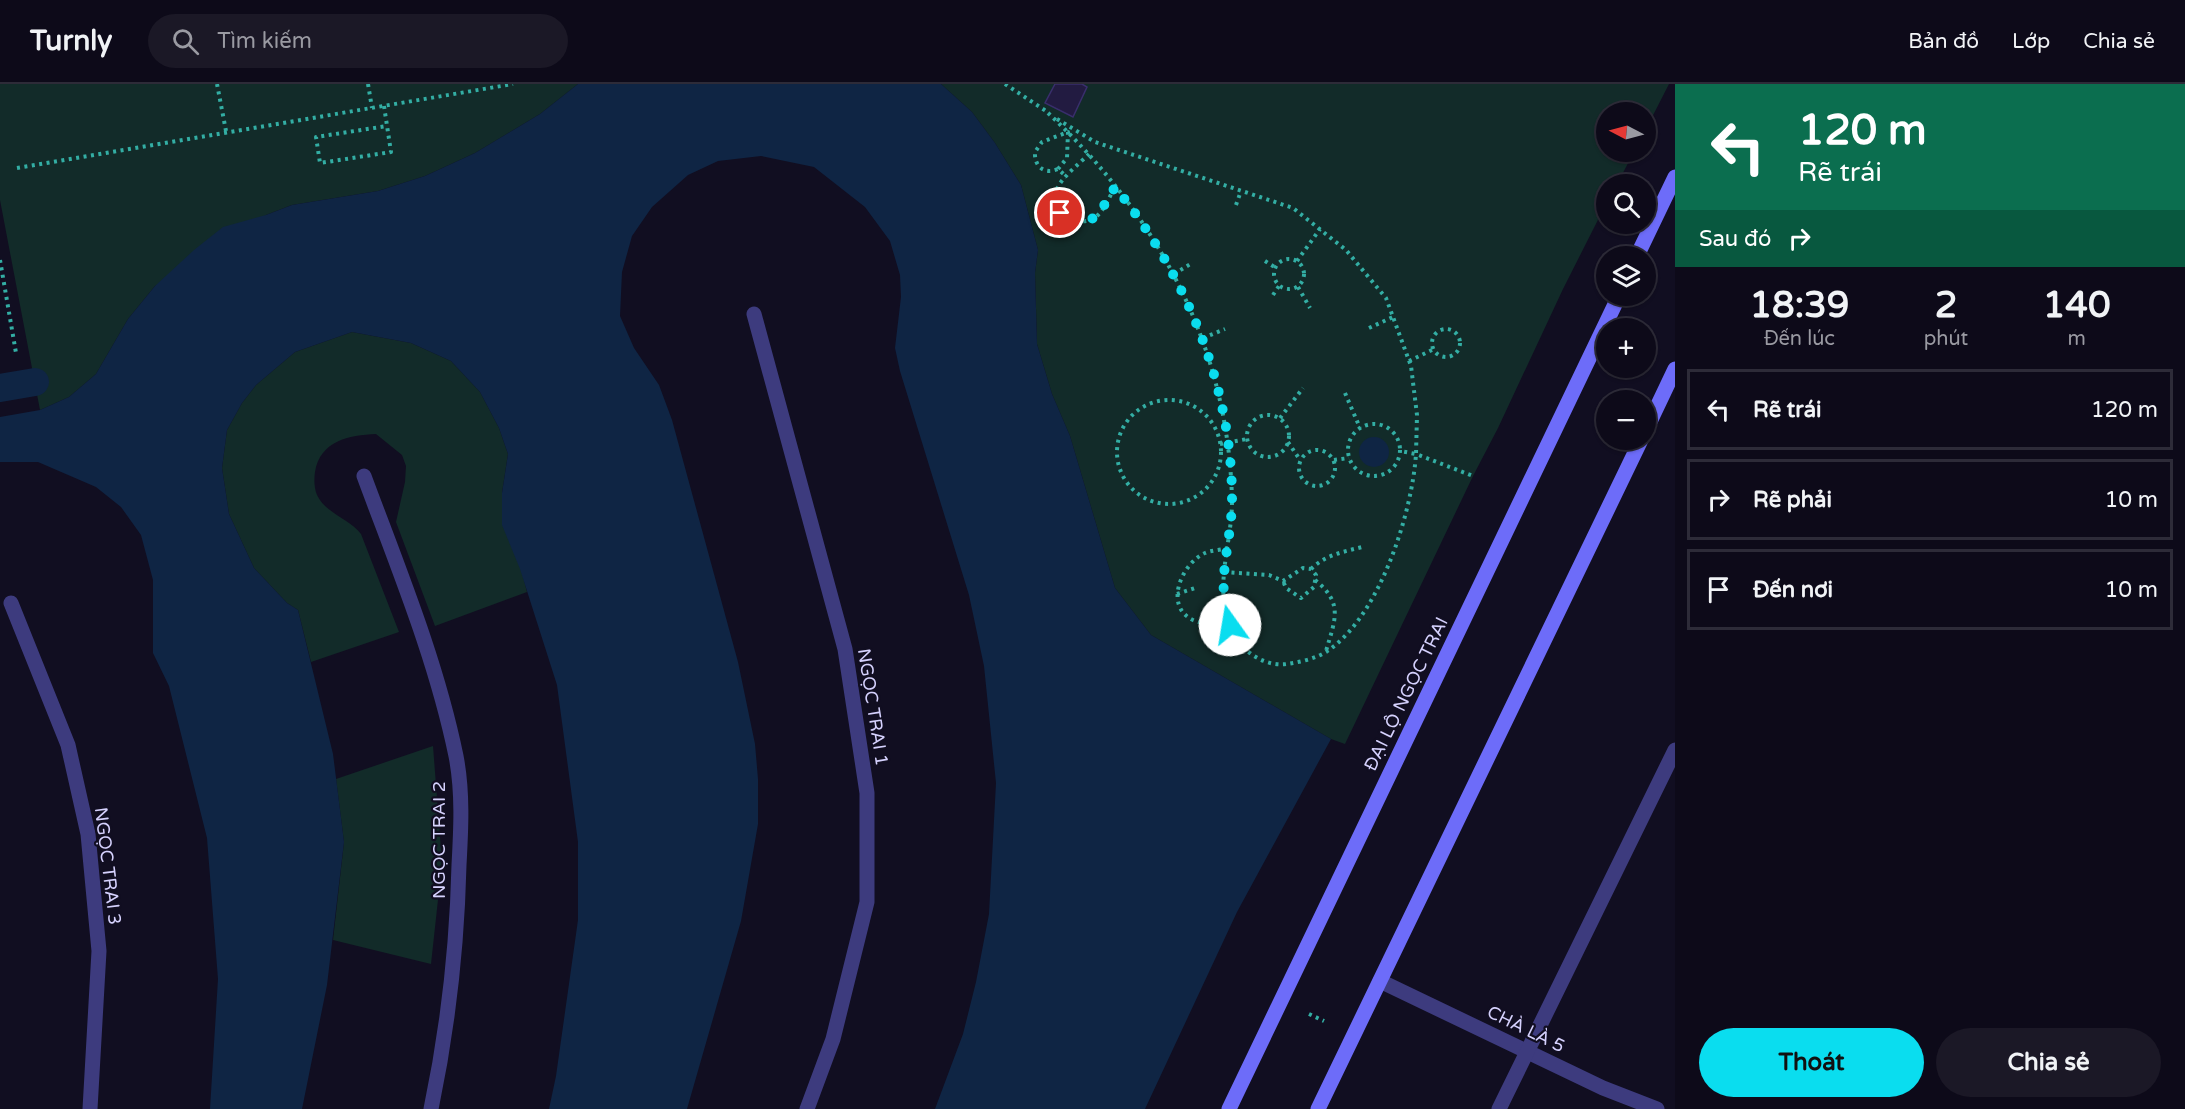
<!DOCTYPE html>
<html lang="vi">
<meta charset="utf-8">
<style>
body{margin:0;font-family:"Varela Round",sans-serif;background:#1b1826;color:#f1f3f6;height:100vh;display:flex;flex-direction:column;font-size:22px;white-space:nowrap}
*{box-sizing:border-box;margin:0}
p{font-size:20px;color:#9a9aa2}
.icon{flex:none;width:33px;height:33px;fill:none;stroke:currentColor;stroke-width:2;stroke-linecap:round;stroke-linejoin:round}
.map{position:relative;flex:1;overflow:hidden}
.panel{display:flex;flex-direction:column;background:#0d0a19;width:510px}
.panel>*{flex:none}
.guide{background:#0b6e4f;color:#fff;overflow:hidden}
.needle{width:39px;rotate:276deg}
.controls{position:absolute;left:1596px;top:18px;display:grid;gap:12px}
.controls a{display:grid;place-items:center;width:60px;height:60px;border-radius:50%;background:#0d0a19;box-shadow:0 2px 4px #0004,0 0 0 2px #2d2b38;font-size:30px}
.pin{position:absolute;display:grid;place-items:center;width:51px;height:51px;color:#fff;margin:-26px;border:3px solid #fff;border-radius:50%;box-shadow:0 2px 6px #0007}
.me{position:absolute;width:66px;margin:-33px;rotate:347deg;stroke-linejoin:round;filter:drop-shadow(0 0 4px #0008)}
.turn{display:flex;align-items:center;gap:21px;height:126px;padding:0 24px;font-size:27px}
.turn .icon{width:78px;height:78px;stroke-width:2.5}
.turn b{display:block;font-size:42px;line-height:51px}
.then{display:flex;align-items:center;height:57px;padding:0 24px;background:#0003;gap:12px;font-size:22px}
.eta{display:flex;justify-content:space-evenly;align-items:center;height:102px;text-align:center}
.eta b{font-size:36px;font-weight:700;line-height:42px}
.action{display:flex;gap:12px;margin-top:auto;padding:12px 24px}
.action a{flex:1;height:69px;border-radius:36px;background:#0addef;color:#111;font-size:24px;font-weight:700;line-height:69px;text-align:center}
.action a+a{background:#1b1826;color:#f1f3f6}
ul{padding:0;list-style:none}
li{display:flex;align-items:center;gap:18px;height:81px;margin:0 12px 9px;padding:0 12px;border:3px solid #2d2b38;border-radius:0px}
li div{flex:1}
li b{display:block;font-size:22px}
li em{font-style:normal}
header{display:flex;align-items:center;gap:36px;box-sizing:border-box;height:84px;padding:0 30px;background:#0d0a19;border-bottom:2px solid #2d2b38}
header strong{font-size:28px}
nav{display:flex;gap:33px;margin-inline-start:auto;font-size:21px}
.search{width:420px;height:54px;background:#1b1826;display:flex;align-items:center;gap:15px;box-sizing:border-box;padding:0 21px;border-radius:33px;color:#9a9aa2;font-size:22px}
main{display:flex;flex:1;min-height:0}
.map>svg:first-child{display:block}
.green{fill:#122b29}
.water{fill:#0f2544}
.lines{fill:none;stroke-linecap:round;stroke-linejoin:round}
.canal{stroke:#0f2544;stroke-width:28}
.building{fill:#221b41;stroke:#392e6c;stroke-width:1.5}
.path{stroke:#33aea4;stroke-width:4;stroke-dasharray:3 4.5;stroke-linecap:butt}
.minor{stroke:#3d3b7e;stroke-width:15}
.secondary{stroke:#6d6cf9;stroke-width:15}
.route{stroke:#0addef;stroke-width:10;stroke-dasharray:0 18}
.labels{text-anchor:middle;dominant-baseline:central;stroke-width:4.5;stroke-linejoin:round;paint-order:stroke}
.street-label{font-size:18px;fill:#d5d1fd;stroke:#110e21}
</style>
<header>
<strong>Turnly</strong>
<div class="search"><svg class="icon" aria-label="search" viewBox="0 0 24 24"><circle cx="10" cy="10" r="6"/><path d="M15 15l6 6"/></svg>Tìm kiếm</div>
<nav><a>Bản đồ</a><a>Lớp</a><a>Chia sẻ</a></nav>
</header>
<main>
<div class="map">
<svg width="1675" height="1025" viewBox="0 0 1675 1025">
<rect width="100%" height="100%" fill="#110e21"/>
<g class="green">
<polygon points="0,0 578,0 540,30 475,69 425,92 378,107 292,121 266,131 155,202 128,235 96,290 69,313 40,326 0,116"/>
<polygon points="941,0 1669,0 1646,45 1646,28 1606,28 1606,68 1634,68 1617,100 1606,100 1606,120 1563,205 1498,344 1473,392 1345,660 1331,655 1151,551 1115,504 1070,352 1052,310 1037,260 1035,189 1038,166 1021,101 995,59 972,28"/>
<path d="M352,248L411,259L451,277L480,308L499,344L508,370L502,409L527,508L435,542L396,438L405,398L406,382L402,371L376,350C349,351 320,357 315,388C314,395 314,404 317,411C325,429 350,435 361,450L399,548L311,578L298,526L287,519L254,484L229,430L222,384L227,346L242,319L256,301L295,268Z"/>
<polygon points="433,662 442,779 431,880 333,856 344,758 336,695"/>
</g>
<g class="water">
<polygon points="578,0 941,0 972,28 995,59 1021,101 1038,166 1035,189 1037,260 1052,310 1070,352 1115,504 1151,551 1331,655 1237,828 1145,1025 935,1025 963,950 976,898 989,830 996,699 984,582 969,511 900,287 895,264 901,213 900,191 890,157 865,123 814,83 761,72 718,77 688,91 652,123 632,152 622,188 620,232 634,264 659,301 672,336 738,578 755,660 758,695 758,740 741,837 687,1025 549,1025 556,992 578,836 578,758 557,601 520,485 502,441 502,409 508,370 499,344 480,308 451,277 411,259 352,248 295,268 256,301 242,319 227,346 222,384 229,430 254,484 287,519 298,526 333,670 344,758 327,901 302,1025 210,1025 218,895 207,754 169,602 153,569 153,496 141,451 121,423 96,403 38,378 0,378 0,333 40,326 69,313 96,290 128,235 155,202 194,166 223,143 266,131 292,121 378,107 425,92 475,69 540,30"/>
<circle cx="1374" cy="368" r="15"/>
</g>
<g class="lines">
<polyline class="canal" points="0,304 35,298"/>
</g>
<polygon class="building" points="1055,0 1082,0 1087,3 1073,33 1045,19"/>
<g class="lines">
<g class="path">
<polyline points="217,0 226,47"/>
<polyline points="368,0 372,24"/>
<polyline points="1005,0 1049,29"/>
<polyline points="384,22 391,68 320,79 316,53 387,42"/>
<path d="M1048,29C1158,132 1229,263 1232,417C1232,462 1211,508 1234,551C1244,569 1266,583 1287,580C1300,578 1314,575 1326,568C1379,534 1412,430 1416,370L1400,367"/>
<polyline points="1057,35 1095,58 1293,124 1346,166 1386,214 1411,282 1417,331 1416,370 1473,392"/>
<path d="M1089,70C1080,79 1061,94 1057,105C1047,127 1076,145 1094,134C1104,128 1109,113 1115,103"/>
<polyline points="17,84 513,0"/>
<path d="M1058,85L1067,74L1068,48L1042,58L1035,68C1034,82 1044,91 1058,85L1067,93"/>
<polyline points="1236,121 1241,107"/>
<circle cx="1289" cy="190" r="15"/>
<polyline points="0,176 16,269"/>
<polyline points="1265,177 1276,184"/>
<polyline points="1297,177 1320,145"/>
<polyline points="1174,190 1192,179"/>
<polyline points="1298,203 1310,224"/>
<polyline points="1273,211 1279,202"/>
<polyline points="1369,244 1393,233"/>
<circle cx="1446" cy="259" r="14"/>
<polyline points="1203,254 1225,245"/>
<polyline points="1409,277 1434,265"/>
<polyline points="1345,309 1360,344"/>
<circle cx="1169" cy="368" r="52"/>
<circle cx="1268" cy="352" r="21"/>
<polyline points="1280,334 1303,304"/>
<circle cx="1374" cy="366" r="26"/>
<polyline points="1288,358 1300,376"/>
<polyline points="1220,360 1247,355"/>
<circle cx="1317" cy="384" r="18"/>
<polyline points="1334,376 1349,374"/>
<path d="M1228,464C1221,466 1212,466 1205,469C1182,479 1163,522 1193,536C1204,541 1218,540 1230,541"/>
<path d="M1311,485C1325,471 1343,468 1362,463"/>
<polyline points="1224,488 1269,491 1283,497 1303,484 1311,485 1316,491 1314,503 1301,514 1286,504 1283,497"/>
<path d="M1315,496C1344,519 1335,536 1326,567"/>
<polyline points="1177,510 1198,503"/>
<polyline points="1309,930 1324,937"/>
</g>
<g class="minor">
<polyline points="754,230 845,565 867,709 867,818 833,955 807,1025"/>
<path d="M364,392C398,484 436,575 456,672C463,708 461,745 459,781C457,864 448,944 431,1025"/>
<polyline points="11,519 68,661 88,750 99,867 90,1025"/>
<polyline points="1380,897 1603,1004 1657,1025"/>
<polyline points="1499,1025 1675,666"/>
</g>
<g class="secondary">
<polyline points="1637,172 1675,93"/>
<polyline points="1646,346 1675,285"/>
<polyline points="1229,1025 1619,212"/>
<polyline points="1318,1025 1641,356"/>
</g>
</g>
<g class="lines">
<path class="route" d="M1060,129C1089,154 1102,125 1115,103C1187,192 1233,304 1232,419C1231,461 1215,500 1230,541"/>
</g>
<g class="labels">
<g class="street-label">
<text transform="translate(1406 610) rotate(-64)">ĐẠI LỘ NGỌC TRAI</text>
<text transform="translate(873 623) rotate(81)">NGỌC TRAI 1</text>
<text transform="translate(439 756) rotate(-90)">NGỌC TRAI 2</text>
<text transform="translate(108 782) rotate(83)">NGỌC TRAI 3</text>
<text transform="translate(1526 945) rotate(26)">CHÀ LÀ 5</text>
</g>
</g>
</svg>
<div class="controls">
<a><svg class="needle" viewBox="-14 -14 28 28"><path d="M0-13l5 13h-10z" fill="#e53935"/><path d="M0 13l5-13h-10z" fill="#9a9aa2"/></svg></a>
<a><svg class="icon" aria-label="search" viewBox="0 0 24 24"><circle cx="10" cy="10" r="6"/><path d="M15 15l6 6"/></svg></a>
<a><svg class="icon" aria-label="layers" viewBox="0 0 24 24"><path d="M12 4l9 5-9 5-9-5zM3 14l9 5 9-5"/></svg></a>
<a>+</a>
<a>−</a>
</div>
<div class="pin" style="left:1060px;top:129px;background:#d93025"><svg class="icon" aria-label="arrive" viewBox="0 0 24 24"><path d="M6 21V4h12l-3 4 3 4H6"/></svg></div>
<svg class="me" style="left:1230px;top:541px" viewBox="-20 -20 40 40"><circle r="19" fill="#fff"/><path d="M0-13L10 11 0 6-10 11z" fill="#0addef"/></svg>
</div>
<section class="panel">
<div class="guide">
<div class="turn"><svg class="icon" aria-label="left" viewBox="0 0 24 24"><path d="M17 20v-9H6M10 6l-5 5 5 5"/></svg><div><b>120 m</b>Rẽ trái</div></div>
<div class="then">Sau đó<svg class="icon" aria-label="right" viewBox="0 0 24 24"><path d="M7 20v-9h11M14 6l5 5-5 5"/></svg></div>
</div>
<div class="eta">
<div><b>18:39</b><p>Đến lúc</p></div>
<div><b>2</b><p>phút</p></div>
<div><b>140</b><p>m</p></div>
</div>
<ul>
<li><svg class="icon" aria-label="left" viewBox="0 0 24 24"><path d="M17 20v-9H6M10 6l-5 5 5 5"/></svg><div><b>Rẽ trái</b></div><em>120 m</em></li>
<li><svg class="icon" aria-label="right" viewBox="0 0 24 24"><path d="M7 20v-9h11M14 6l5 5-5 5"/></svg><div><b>Rẽ phải</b></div><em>10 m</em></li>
<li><svg class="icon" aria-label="arrive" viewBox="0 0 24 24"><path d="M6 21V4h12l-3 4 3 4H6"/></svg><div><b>Đến nơi</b></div><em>10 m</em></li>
</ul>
<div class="action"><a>Thoát</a><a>Chia sẻ</a></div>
</section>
</main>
